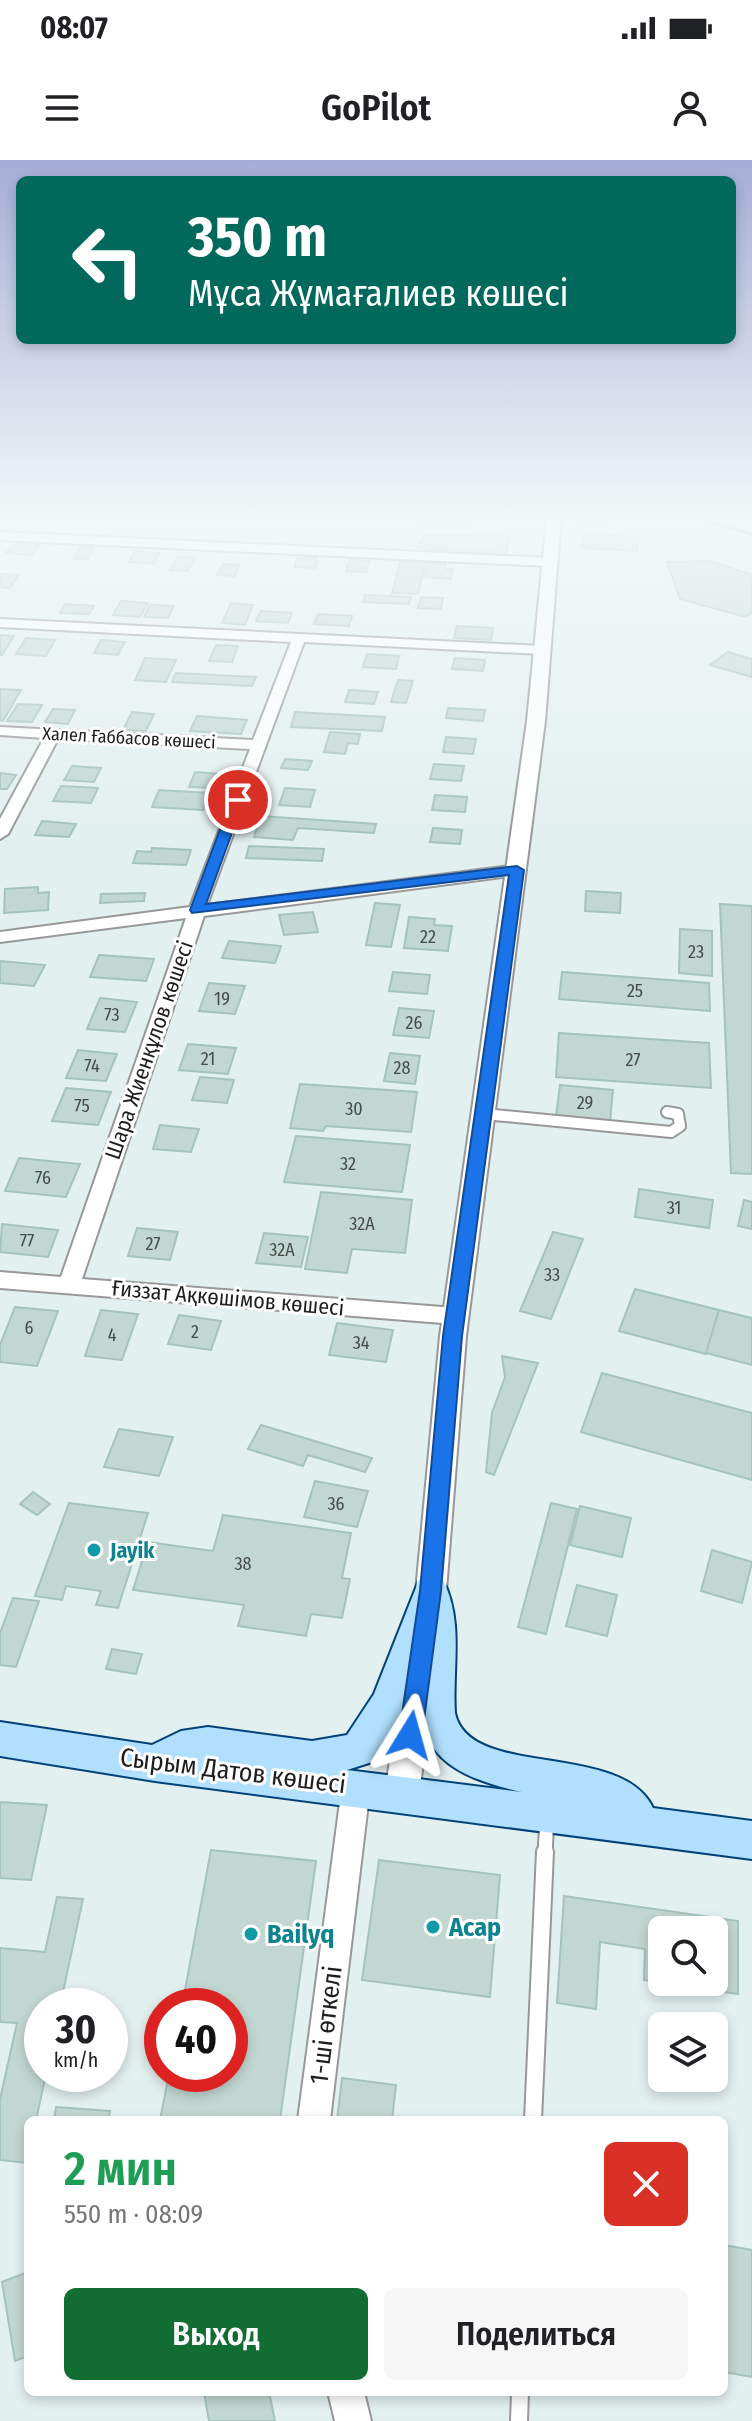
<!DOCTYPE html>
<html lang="ru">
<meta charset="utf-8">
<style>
body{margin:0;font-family:"Fira Sans Condensed",sans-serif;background:#f6f6f6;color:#202124;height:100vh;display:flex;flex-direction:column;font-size:30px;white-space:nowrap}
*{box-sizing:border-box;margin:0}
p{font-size:26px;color:#757577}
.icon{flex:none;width:44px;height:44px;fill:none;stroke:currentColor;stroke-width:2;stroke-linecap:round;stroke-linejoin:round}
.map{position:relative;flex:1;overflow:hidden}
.drawer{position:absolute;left:24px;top:1956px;width:704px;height:280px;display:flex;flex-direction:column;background:#fff;border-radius:12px;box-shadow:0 4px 12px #0003}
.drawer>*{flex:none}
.banner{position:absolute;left:16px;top:16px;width:720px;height:168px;border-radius:12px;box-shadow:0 4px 12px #0003;background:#00695c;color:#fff;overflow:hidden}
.tools{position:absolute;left:648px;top:1756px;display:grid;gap:16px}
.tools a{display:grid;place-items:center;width:80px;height:80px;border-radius:12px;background:#fff;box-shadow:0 4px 12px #0003;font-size:40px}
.speed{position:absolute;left:24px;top:1828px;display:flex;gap:16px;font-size:40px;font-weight:700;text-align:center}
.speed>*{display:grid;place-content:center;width:104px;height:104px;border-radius:50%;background:#fff;box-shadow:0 4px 12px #0003;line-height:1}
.speed small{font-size:20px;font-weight:400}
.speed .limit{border:12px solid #d22;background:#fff;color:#111}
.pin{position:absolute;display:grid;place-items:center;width:68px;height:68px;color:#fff;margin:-34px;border:4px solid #fff;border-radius:50%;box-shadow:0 2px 8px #0007}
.me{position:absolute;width:88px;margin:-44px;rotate:8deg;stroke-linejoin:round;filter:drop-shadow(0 0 6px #0008)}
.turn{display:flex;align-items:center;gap:28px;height:168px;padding:0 40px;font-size:36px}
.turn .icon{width:104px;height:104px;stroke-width:2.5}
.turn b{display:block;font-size:56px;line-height:68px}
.round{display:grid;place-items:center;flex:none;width:84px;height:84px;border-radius:12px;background:#f6f6f6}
.head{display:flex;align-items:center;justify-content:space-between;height:136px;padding:0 40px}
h1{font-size:48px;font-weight:600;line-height:60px;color:#1e9e55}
.primary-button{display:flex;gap:16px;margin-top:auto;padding:16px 40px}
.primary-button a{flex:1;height:92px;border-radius:12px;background:#126d33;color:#fff;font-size:32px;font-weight:600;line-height:92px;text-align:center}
.primary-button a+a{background:#f6f6f6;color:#202124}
.status{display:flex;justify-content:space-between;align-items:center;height:56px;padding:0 40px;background:#fff;direction:ltr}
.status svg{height:22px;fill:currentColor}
header{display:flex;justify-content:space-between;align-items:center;height:104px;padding:0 40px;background:#fff;font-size:36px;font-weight:600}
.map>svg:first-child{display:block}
.building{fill:#c2d7d2;stroke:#a4c3bc;stroke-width:2;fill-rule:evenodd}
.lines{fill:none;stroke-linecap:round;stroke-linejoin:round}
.service-far2-casing{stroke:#989898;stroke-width:14}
.service-far1-casing{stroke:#989898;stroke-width:17}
.service-casing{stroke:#989898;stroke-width:20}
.minor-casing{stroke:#989898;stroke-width:4}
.tertiary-casing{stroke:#989898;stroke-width:4}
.secondary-casing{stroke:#004279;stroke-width:4}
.primary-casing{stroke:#009597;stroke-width:4}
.service-far2{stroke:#fff;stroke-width:10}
.service-far1{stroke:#fff;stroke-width:13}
.service{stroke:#fff;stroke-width:16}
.minor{fill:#fff;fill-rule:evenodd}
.tertiary{fill:#fff;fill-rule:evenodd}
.secondary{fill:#b1e0ff;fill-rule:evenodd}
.primary{fill:#98fff6;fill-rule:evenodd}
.route{fill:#1a73e8;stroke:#114b97;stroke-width:2}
.culture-dot{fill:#0f9aa8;stroke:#fff;stroke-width:3}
.labels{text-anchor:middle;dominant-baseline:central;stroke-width:6;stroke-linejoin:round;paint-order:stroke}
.far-street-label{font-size:18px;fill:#1e1e1e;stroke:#fff}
.number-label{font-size:18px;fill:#474c4b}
.street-label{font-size:22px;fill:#1e1e1e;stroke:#fff}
.culture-label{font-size:22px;font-weight:bold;fill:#0d838f;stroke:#fff;text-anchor:start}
.near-street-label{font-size:26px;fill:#1e1e1e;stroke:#fff}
.near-culture-label{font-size:26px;font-weight:bold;fill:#0d838f;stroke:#fff;text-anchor:start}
</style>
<div class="status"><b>08:07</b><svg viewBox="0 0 49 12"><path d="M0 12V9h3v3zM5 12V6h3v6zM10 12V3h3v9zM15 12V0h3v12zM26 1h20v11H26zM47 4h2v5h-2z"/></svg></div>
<header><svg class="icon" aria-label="menu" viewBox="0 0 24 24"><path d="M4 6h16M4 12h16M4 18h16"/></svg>GoPilot<svg class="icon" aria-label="person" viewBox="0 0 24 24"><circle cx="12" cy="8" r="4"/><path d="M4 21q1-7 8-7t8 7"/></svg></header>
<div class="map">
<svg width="752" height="2261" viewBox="0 0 752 2261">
<rect width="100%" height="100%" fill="#e3f0f0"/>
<g class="building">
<polygon points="574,357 608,357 607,364 573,361"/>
<polygon points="417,360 469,362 469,368 416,367"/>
<polygon points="585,373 639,377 637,391 581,388"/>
<polygon points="425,375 510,376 506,393 417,388"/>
<polygon points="14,383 40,385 32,395 6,393"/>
<polygon points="80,387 94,388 88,399 74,398"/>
<polygon points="135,391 160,393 154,404 129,402"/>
<polygon points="178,397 195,398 188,411 170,410"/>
<polygon points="297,397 317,398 315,408 295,407"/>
<polygon points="350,399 370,401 366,412 346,411"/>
<polygon points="710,401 752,415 752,453 745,457 680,439 667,402"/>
<polygon points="400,402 425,403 418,434 392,433"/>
<polygon points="428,403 446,404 445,409 453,409 451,419 424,417"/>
<polygon points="223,404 240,405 235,416 217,415"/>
<polygon points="0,414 19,415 10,428 0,427"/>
<polygon points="365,435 411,437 409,444 363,442"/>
<polygon points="421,437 443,438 441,449 418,448"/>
<polygon points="121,441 148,443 140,457 113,455"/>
<polygon points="231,443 253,445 245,465 222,463"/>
<polygon points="65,444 94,446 89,454 60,453"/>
<polygon points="150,445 174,446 168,458 144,457"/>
<polygon points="261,451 292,453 288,463 256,461"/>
<polygon points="318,454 352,456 349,466 314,464"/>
<polygon points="457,466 493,468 491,480 454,478"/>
<polygon points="0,475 14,476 2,495 0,495"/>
<polygon points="26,478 55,480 46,496 16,494"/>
<polygon points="101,480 125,482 118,495 94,493"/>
<polygon points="216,485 238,486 232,502 209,501"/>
<polygon points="728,492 752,499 752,517 710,505"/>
<polygon points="367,494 399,496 396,509 363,507"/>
<polygon points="145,498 176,500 166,522 135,520"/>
<polygon points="455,498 485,500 483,511 452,509"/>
<polygon points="176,513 256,517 252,526 172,522"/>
<polygon points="398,520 413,521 406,543 391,542"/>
<polygon points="0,529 21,530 3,561 0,560"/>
<polygon points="349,530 378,532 374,544 345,542"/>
<polygon points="18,544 42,545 32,562 7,561"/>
<polygon points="448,548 485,550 483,561 446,558"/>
<polygon points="53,549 75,550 68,564 45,562"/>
<polygon points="132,552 154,554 146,571 123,570"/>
<polygon points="295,552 385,557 382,571 291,567"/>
<polygon points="197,556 247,560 241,574 190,571"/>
<polygon points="330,572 360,574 358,584 348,583 345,594 324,592"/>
<polygon points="446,577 476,579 473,594 443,592"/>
<polygon points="285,599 312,601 308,610 281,608"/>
<polygon points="434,604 464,606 461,621 430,619"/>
<polygon points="72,606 101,608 94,622 64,620"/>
<polygon points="195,612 222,614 217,628 189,627"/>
<polygon points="0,613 16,615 7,629 0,629"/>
<polygon points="61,626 98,628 91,643 53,641"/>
<polygon points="285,628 315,630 310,647 279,645"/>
<polygon points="159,630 210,633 203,650 152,647"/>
<polygon points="435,635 467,637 465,652 432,650"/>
<polygon points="261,656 376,664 374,673 298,668 293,680 254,677"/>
<polygon points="42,661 76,664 69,677 35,675"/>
<polygon points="433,668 462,670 460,684 430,682"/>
<polygon points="249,686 324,689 322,701 246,698"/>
<polygon points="152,688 191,690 186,705 133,703 137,691 151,692"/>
<polygon points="38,727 38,733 49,732 48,750 4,753 5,729"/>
<polygon points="586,731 621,733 620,753 585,751"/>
<polygon points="145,733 144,741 100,743 101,734"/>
<polygon points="375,743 400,745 391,787 366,785"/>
<polygon points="720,744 752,746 752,1014 731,1013"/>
<polygon points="313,752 318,772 284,775 279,755"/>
<polygon points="409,757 435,759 434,765 452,766 448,791 404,788"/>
<polygon points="680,769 712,771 712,816 679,813"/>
<polygon points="229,781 281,786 275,803 222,798"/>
<polygon points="99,795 154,799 146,821 90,817"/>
<polygon points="0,801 45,805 34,826 0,823"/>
<polygon points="393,812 430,815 427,834 389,831"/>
<polygon points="562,812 709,823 710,851 559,839"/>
<polygon points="209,823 245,826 235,854 199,851"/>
<polygon points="100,838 137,842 125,872 87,869"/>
<polygon points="399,848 434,851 429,878 393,875"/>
<polygon points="559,873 709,883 711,928 556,917"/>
<polygon points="188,884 236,888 228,914 179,910"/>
<polygon points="78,890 117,894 106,921 66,918"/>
<polygon points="390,893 420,896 415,924 384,921"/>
<polygon points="200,917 234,920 227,943 192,940"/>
<polygon points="300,924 417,932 411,972 326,966 323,971 290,968"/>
<polygon points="560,925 613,930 610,962 556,956"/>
<polygon points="66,928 111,932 98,965 52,961"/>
<polygon points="160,965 199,969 191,992 153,989"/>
<polygon points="296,976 410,985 402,1032 284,1022"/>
<polygon points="19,998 80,1004 66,1037 5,1031"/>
<polygon points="639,1029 713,1040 709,1068 635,1057"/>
<polygon points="321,1032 412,1040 405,1093 352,1089 347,1113 305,1109"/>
<polygon points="744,1040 752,1042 752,1069 738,1066"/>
<polygon points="2,1064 58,1070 48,1097 0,1092"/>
<polygon points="137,1068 178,1072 170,1100 128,1096"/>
<polygon points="553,1072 583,1079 551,1159 520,1151"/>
<polygon points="264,1073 308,1077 301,1107 256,1103"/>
<polygon points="635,1129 719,1150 706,1194 619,1171"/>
<polygon points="15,1147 58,1151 37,1206 0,1202 0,1185"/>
<polygon points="101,1150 138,1154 122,1200 85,1196"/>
<polygon points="719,1150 752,1158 752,1205 706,1193"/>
<polygon points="179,1155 221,1161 211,1190 168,1184"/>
<polygon points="337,1163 393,1170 386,1202 329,1195"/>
<polygon points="502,1196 538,1203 494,1315 486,1312 492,1253 505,1217"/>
<polygon points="602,1213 752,1253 752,1320 581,1272"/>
<polygon points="261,1265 372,1298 365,1312 308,1295 303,1306 248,1289"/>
<polygon points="119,1269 173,1277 159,1316 104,1307"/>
<polygon points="315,1321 368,1331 357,1367 304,1357"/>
<polygon points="33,1332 50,1344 37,1355 20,1344"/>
<polygon points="69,1343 148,1353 118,1448 96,1445 101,1431 66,1426 62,1440 35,1436"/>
<polygon points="551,1343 577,1349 546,1474 518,1467"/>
<polygon points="580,1346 631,1358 622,1397 570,1385"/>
<polygon points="223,1355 351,1373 342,1418 350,1419 342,1458 311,1454 306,1476 238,1466 244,1445 133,1430 148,1382 213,1391"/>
<polygon points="712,1390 752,1402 742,1443 701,1431"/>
<polygon points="577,1425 617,1435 607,1476 566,1466"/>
<polygon points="13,1438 39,1441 16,1507 0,1505 0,1473"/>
<polygon points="112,1489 142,1494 136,1514 106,1509"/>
<polygon points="0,1642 47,1645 31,1720 0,1718"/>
<polygon points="211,1690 316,1701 280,1960 160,1960 169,1914 230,1914 230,1846 182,1846"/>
<polygon points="379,1700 500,1715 490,1837 362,1820"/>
<path d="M564,1736L738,1761V1834L644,1820L645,1789L600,1782L596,1849L557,1843ZM662,1770H714V1822H662Z"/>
<polygon points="57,1737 83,1739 60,1846 42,1846 42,1914 46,1914 36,1960 28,1960 27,2003 0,2000 0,1939 17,1863 0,1862 0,1788 45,1792"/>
<polygon points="342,1918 396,1925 392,1960 337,1960"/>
<polygon points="56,1947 110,1951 108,1960 54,1960"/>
<polygon points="724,2085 752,2090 752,2217 724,2212"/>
<polygon points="28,2112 28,2196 15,2201 2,2122"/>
<polygon points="204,2232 269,2232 275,2261 209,2261"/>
</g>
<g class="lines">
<g class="service-far2-casing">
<polyline id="service-far2" points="484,954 671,972 680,966 678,954 667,952"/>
</g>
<g class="service-far1-casing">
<polyline id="service-far1" points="545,1694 547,1657"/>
</g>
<g class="service-casing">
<g id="service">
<polyline points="533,1960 545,1692"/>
<polyline points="519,2261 520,2232"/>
</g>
</g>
<g class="minor-casing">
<g id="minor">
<polygon points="0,372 548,398 554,402 548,406 0,380"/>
<polygon points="0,459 541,486 548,490 541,494 304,482 207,745 517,705 525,710 517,715 204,756 82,1119 455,1148 463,1150 466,1156 463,1162 455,1164 0,1128 0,1112 61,1117 186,758 0,782 0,772 190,747 250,589 58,579 8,674 0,679 0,659 44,578 0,575 0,567 253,580 291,482 0,467"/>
<polygon points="356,1614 366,1618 370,1627 330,1960 298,1960 342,1627 346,1618"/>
<polygon points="328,2232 364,2232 371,2261 335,2261"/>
</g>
</g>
<g class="tertiary-casing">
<polygon id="tertiary" points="547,357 561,357 545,561 466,1176 446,1431 419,1633 414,1644 402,1649 390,1644 385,1633 416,1431 440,1176 527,561"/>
</g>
<g class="secondary-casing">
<path id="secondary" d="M431,1416L443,1420C464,1462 452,1508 455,1553C469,1620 621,1580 653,1648L752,1661V1699L155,1621L0,1596V1562L152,1585L181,1571L208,1567L312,1581L347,1575L374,1534L419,1420ZM419,1514C412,1594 451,1616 522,1632L347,1610L372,1602L403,1554Z"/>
</g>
<g class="primary-casing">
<polygon id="primary" points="708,357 738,357 752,361 752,373 710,361"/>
</g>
<use href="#service-far2" class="service-far2"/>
<use href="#service-far1" class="service-far1"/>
<use href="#service" class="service"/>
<use href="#minor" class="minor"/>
<use href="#tertiary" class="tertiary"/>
<use href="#secondary" class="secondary"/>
<use href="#primary" class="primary"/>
</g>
<linearGradient id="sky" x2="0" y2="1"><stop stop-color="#a5acd6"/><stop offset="0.53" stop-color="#f2f8f8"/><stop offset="1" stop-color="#f2f8f8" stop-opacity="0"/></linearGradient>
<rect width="752" height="674" fill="url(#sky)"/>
<polygon class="route" points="238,636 244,640 206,744 517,706 524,710 462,1176 441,1431 422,1575 418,1583 410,1586 402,1583 399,1575 420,1431 443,1176 509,715 192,753 190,750 231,640"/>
<g class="culture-dot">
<circle cx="94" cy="1390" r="8"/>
<circle cx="433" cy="1767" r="8"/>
<circle cx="251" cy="1774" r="8"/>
</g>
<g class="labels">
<g class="far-street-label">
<text transform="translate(129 578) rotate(3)">Халел Ғаббасов көшесі</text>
</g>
<g class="number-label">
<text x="428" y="777">22</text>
<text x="696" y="792">23</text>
<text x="635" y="831">25</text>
<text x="222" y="839">19</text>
<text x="112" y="855">73</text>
<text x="414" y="863">26</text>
<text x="208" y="899">21</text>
<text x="633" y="900">27</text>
<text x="92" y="906">74</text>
<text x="402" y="908">28</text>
<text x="585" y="943">29</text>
<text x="82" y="946">75</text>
<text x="354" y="949">30</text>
<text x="348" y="1004">32</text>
<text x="43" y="1018">76</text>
<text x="674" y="1048">31</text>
<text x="362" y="1064">32А</text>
<text x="27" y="1081">77</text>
<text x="153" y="1084">27</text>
<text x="282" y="1090">32А</text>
<text x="552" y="1115">33</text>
<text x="29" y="1168">6</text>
<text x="195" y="1172">2</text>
<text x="112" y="1175">4</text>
<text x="361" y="1183">34</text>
<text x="336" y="1344">36</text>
<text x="243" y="1404">38</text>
</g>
<g class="street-label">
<text transform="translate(149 890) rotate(-71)">Шара Жиенқұлов көшесі</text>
<text transform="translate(228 1138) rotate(5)">Ғиззат Ақкөшімов көшесi</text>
</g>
<g class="culture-label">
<text x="110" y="1390">Jayik</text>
</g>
<g class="near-street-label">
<text transform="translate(233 1611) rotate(7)">Сырым Датов көшесі</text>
<text transform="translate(326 1865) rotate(-83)">1-ші өткелі</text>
</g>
<g class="near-culture-label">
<text x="449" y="1767">Асар</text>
<text x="267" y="1774">Bailyq</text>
</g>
</g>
</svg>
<div class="tools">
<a><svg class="icon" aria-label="search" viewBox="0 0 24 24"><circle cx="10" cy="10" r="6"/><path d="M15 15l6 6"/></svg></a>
<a><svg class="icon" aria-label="layers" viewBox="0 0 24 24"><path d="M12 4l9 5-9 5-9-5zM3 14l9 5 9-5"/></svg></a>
</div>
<div class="speed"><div>30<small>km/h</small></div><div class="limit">40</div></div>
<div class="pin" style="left:238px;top:640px;background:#d93025"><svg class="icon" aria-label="arrive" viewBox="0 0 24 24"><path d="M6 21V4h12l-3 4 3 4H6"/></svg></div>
<svg class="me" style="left:410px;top:1575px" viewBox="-20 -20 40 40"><path d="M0-17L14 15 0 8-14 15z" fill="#1a73e8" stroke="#fff" stroke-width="4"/></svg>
<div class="banner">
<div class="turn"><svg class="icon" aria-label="left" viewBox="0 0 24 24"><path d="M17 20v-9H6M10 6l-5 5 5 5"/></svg><div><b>350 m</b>Мұса Жұмағалиев көшесі</div></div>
</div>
<section class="drawer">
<div class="head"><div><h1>2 мин</h1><p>550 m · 08:09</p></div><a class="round" style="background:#d93025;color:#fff"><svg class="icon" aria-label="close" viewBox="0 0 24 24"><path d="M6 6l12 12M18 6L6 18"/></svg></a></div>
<div class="primary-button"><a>Выход</a><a>Поделиться</a></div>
</section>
</div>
